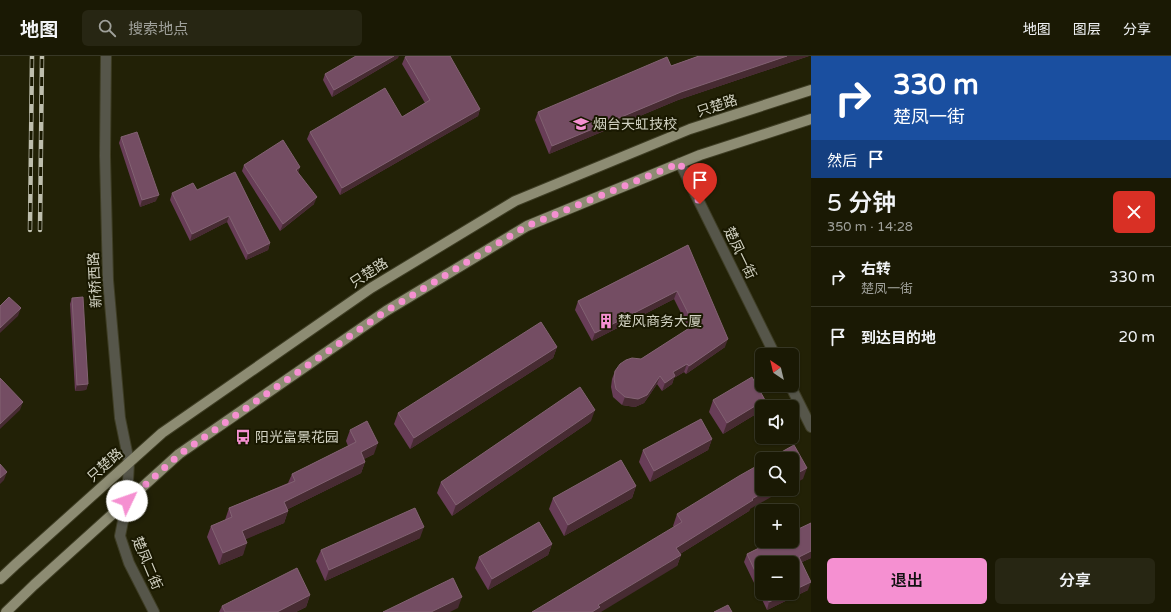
<!DOCTYPE html>
<html lang="zh">
<meta charset="utf-8">
<style>
body{margin:0;font-family:"Varela Round","Noto Sans SC",sans-serif;background:#272613;color:#f1f3f6;height:100vh;display:flex;flex-direction:column;font-size:15px;white-space:nowrap}
*{box-sizing:border-box;margin:0}
p{font-size:13px;color:#9fa09a}
.icon{flex:none;width:22px;height:22px;fill:none;stroke:currentColor;stroke-width:2;stroke-linecap:round;stroke-linejoin:round}
.map{position:relative;flex:1;overflow:hidden}
.side{display:flex;flex-direction:column;background:#1a1904;width:360px}
.side>*{flex:none}
.guide{background:#1a4fa0;color:#fff;overflow:hidden}
.needle{width:26px;rotate:325deg}
.tools{position:absolute;left:755px;top:292px;display:grid;gap:8px}
.tools a{display:grid;place-items:center;width:44px;height:44px;border-radius:6px;background:#1a1904;box-shadow:0 1px 3px #0004,0 0 0 1px #383826;font-size:20px}
.pin{position:absolute;display:grid;place-items:center;width:34px;height:34px;color:#fff;margin:-41px -17px;border-radius:50% 50% 50% 0;rotate:-45deg;box-shadow:0 0 4px #0007}
.pin .icon{rotate:45deg}
.me{position:absolute;width:44px;margin:-22px;rotate:48deg;stroke-linejoin:round;filter:drop-shadow(0 0 3px #0008)}
.turn{display:flex;align-items:center;gap:14px;height:84px;padding:0 16px;font-size:18px}
.turn .icon{width:52px;height:52px;stroke-width:2.5}
.turn b{display:block;font-size:28px;line-height:34px}
.then{display:flex;align-items:center;height:38px;padding:0 16px;background:#0003;gap:8px;font-size:15px}
.round{display:grid;place-items:center;flex:none;width:42px;height:42px;border-radius:6px;background:#272613}
.headline{display:flex;align-items:center;justify-content:space-between;height:68px;padding:0 16px}
h1{font-size:24px;font-weight:600;line-height:30px}
.primary-button{display:flex;gap:8px;margin-top:auto;padding:8px 16px}
.primary-button a{flex:1;height:46px;border-radius:6px;background:#f590d1;color:#111;font-size:16px;font-weight:600;line-height:46px;text-align:center}
.primary-button a+a{background:#272613;color:#f1f3f6}
ul{padding:0;list-style:none}
li{display:flex;align-items:center;gap:12px;height:60px;padding:0 16px;border-top:1px solid #383826}
li div{flex:1}
li b{display:block;font-size:15px}
li em{font-style:normal}
header{display:flex;align-items:center;gap:24px;box-sizing:border-box;height:56px;padding:0 20px;background:#1a1904;border-bottom:1px solid #383826}
header strong{font-size:19px}
nav{display:flex;gap:22px;margin-inline-start:auto;font-size:14px}
.search{width:280px;height:36px;background:#272613;display:flex;align-items:center;gap:10px;box-sizing:border-box;padding:0 14px;border-radius:6px;color:#9fa09a;font-size:15px}
main{display:flex;flex:1;min-height:0}
.map>svg:first-child{display:block}
.lines{fill:none;stroke-linecap:round;stroke-linejoin:round}
.minor-casing{stroke:#3e3d24;stroke-width:12}
.major-casing{stroke:#3e3d24;stroke-width:12}
.minor{stroke:#56564a;stroke-width:10}
.major{stroke:#8d8c73;stroke-width:10}
.rail-casing{stroke:#bebead;stroke-width:4.5}
.rail{stroke:#191800;stroke-width:3;stroke-dasharray:9;stroke-linecap:butt}
.wall{fill:#683d57;fill-rule:evenodd}
.shaded-wall{fill:#472b32}
.building{fill:#744d63;stroke:#826272}
.route{stroke:#f590d1;stroke-width:7;stroke-dasharray:0 12.6}
.labels{text-anchor:middle;dominant-baseline:central;stroke-width:4;stroke-linejoin:round;paint-order:stroke}
.street-label{font-size:14px;fill:#d3d3c3;stroke:#191800}
.poi-label{font-size:14px;fill:#d3d3c3;stroke:#191800;text-anchor:start}
</style>
<header>
<strong>地图</strong>
<div class="search"><svg class="icon" aria-label="search" viewBox="0 0 24 24"><circle cx="10" cy="10" r="6"/><path d="M15 15l6 6"/></svg>搜索地点</div>
<nav><a>地图</a><a>图层</a><a>分享</a></nav>
</header>
<main>
<div class="map">
<svg width="811" height="556" viewBox="0 0 811 556">
<rect width="100%" height="100%" fill="#222106"/>
<g class="lines">
<g class="minor-casing">
<g id="minor">
<polyline points="106,0 105,100 108,224 120,362 129,406 127,445 120,480 129,507 154,556"/>
<polyline points="680,107 775,299"/>
<polyline points="790,329 811,371"/>
</g>
</g>
<g class="major-casing">
<g id="major">
<polyline points="0,523 15,509 162,377 371,232 515,145 690,73 811,34"/>
<polyline points="6,556 34,529 179,398 386,255 527,170 700,99 811,63"/>
</g>
</g>
<use href="#minor" class="minor"/>
<use href="#major" class="major"/>
<g class="rail-casing">
<g id="rail">
<polyline points="30,174 32,0"/>
<polyline points="40,174 42,0"/>
</g>
</g>
<use href="#rail" class="rail"/>
</g>
<g class="wall">
<polygon points="699,0 809,0 678,44 549,98 535,64 538,56"/>
<polygon points="405,1 480,53 478,60 340,139 307,83 310,76 402,61 425,47 402,8"/>
<polygon points="398,2 332,41 323,24 325,18"/>
<polygon points="121,81 156,145 140,151 119,87"/>
<polygon points="244,109 300,111 298,116 314,148 280,175 242,115"/>
<polygon points="197,134 270,187 268,194 246,204 227,166 190,185 170,144 172,137"/>
<polygon points="688,189 725,291 686,318 684,316 674,322 672,328 662,335 657,328 644,347 635,351 622,349 613,341 611,331 612,323 615,315 641,303 689,273 674,243 592,285 575,254 578,245"/>
<polygon points="72,242 88,328 86,334 75,335 70,248"/>
<polygon points="557,291 553,302 410,393 394,368 398,357"/>
<polygon points="713,344 765,344 763,351 762,351 761,355 723,378 709,356"/>
<polygon points="591,365 452,460 437,437 441,426"/>
<polygon points="350,374 374,398 364,403 365,406 361,417 288,453 288,455 284,467 245,483 243,499 219,509 207,481 211,470 225,464 229,452 288,427 292,418 348,390 346,385"/>
<polygon points="712,383 708,394 650,426 639,406 643,394"/>
<polygon points="636,430 632,442 564,480 549,453 553,442"/>
<polygon points="750,453 749,455 680,498 681,499 677,510 674,471 673,470 677,458"/>
<path d="M811,467V502L802,506L808,534L767,554L744,506L747,498ZM762,507L792,537H762Z"/>
<polygon points="420,482 325,525 316,505 321,494"/>
<polygon points="552,488 548,499 488,534 475,512 479,501"/>
<polygon points="310,539 306,551 296,556 219,556 222,550"/>
</g>
<g class="shaded-wall">
<polygon points="394,0 399,0 398,2 332,41 334,34"/>
<polygon points="787,0 809,0 678,44 549,98 552,90 681,36"/>
<polygon points="480,53 478,60 340,139 342,132"/>
<polygon points="300,111 298,117 296,114"/>
<polygon points="159,139 156,145 140,151 142,144"/>
<polygon points="317,141 314,148 280,175 283,168"/>
<polygon points="229,160 227,166 190,185 192,178"/>
<polygon points="270,187 268,194 246,204 248,198"/>
<polygon points="677,235 674,243 592,285 595,277"/>
<polygon points="21,252 18,260 0,277 0,272"/>
<polygon points="728,283 725,291 686,318 689,310"/>
<polygon points="557,291 553,302 410,393 414,382"/>
<polygon points="687,308 684,316 674,322 672,328 662,335 665,327 673,316"/>
<polygon points="660,320 657,328 644,347 635,351 622,349 625,341"/>
<polygon points="88,328 86,334 75,335 77,329"/>
<polygon points="765,344 763,351 762,351 761,355 723,378 727,367"/>
<polygon points="23,346 20,354 0,373 0,368"/>
<polygon points="595,354 591,365 452,460 456,449"/>
<polygon points="712,383 708,394 650,426 654,415"/>
<polygon points="378,387 374,398 356,407 361,396"/>
<polygon points="365,406 361,417 280,457 284,446"/>
<polygon points="807,412 803,423 792,429 792,420"/>
<polygon points="7,416 4,424 0,428 0,422"/>
<polygon points="636,430 632,442 564,480 568,469"/>
<polygon points="769,433 785,433 750,453 749,455 672,503 676,492 752,443"/>
<polygon points="288,455 284,467 237,487 242,475"/>
<polygon points="424,471 420,482 325,525 329,514"/>
<polygon points="247,487 243,499 219,509 223,497"/>
<polygon points="552,488 548,499 488,534 492,523"/>
<polygon points="811,495 811,502 796,509 799,501"/>
<polygon points="681,499 677,510 601,556 592,556 598,549"/>
<polygon points="811,526 808,534 767,554 769,546 789,537 792,537 792,535"/>
<polygon points="310,539 306,551 296,556 277,556"/>
<polygon points="462,541 458,552 450,556 431,556"/>
</g>
<g class="building">
<polygon points="356,0 394,0 334,34 325,18"/>
<polygon points="407,0 450,0 480,53 342,132 310,76 385,32 402,61 430,44 405,1"/>
<polygon points="699,0 787,0 681,36 552,90 538,56 667,1 671,10"/>
<polygon points="137,76 159,139 142,144 121,81"/>
<polygon points="283,84 300,111 296,114 317,141 283,168 244,109"/>
<polygon points="235,116 270,187 248,198 229,160 192,178 172,137 193,127 197,134"/>
<polygon points="688,189 728,283 689,310 687,308 673,316 675,320 665,327 660,320 647,339 638,343 625,341 616,333 614,323 615,315 620,308 626,304 632,302 641,303 694,269 677,235 595,277 578,245"/>
<polygon points="9,241 21,252 0,272 0,250"/>
<polygon points="83,241 88,328 77,329 72,242"/>
<polygon points="541,266 557,291 414,382 398,357"/>
<polygon points="752,321 765,344 727,367 713,344"/>
<polygon points="0,322 23,346 0,368"/>
<polygon points="580,331 595,354 456,449 441,426"/>
<polygon points="701,363 712,383 654,415 643,394"/>
<polygon points="367,365 378,387 361,396 365,406 284,446 288,455 242,475 247,487 223,497 211,470 232,461 229,452 295,425 292,418 356,386 350,374"/>
<polygon points="794,389 807,412 792,420 792,403 769,403"/>
<polygon points="621,404 636,430 568,469 553,442"/>
<polygon points="762,407 762,433 769,433 752,443 753,444 676,492 681,499 598,549 600,551 592,556 532,556 682,466 677,458 739,420"/>
<polygon points="0,408 7,416 0,422"/>
<polygon points="415,452 424,471 329,514 321,494"/>
<polygon points="539,466 552,488 492,523 479,501"/>
<polygon points="811,467 811,495 799,501 811,526 792,535 792,507 762,507 762,530 747,498 773,485 792,485 792,476"/>
<polygon points="297,512 310,539 277,556 225,556 222,550"/>
<polygon points="453,522 462,541 431,556 383,556"/>
<polygon points="765,537 789,537 769,546"/>
<polygon points="728,549 732,556 714,556"/>
</g>
<g class="lines">
<polyline class="route" points="127,445 180,398 386,255 527,170 680,107 700,148"/>
</g>
<defs>
<g id="school-bare" transform="scale(1.2)"><path d="M0-5L7-2L0 1L-7-2ZM-4 1L0 2.5L4 1V4Q0 6-4 4Z" fill="#f590d1" stroke="#191800" stroke-width="2.5" paint-order="stroke"/></g>
<g id="building-bare" transform="scale(1.2)"><path d="M-4-6H4V6H1V3H-1V6H-4ZM-2.5-4.3h1.7v1.8h-1.7ZM.8-4.3h1.7v1.8H.8ZM-2.5-1h1.7V.8h-1.7ZM.8-1h1.7V.8H.8Z" fill="#f590d1" stroke="#191800" stroke-width="2.5" paint-order="stroke"/></g>
<g id="bus-bare" transform="scale(1.2)"><path d="M-5-6H5V4H4V6H2V4H-2V6H-4V4H-5ZM-3.5-4V0h7V-4ZM-3.5 1.2v1.5H-2V1.2ZM2 1.2v1.5H3.5V1.2Z" fill="#f590d1" stroke="#191800" stroke-width="2.5" paint-order="stroke"/></g>
</defs>
<g fill-rule="evenodd">
<use href="#school-bare" x="581" y="68"/>
<use href="#building-bare" x="606" y="265"/>
<use href="#bus-bare" x="243" y="381"/>
</g>
<g class="labels">
<g class="street-label">
<text transform="translate(717 50) rotate(-18)">只楚路</text>
<text transform="translate(740 197) rotate(64)">楚凤一街</text>
<text transform="translate(369 217) rotate(-33)">只楚路</text>
<text transform="translate(95 224) rotate(-93)">新桥西路</text>
<text transform="translate(105 409) rotate(-42)">只楚路</text>
<text transform="translate(147 507) rotate(67)">楚凤二街</text>
</g>
<g class="poi-label">
<text x="593" y="68">烟台天虹技校</text>
<text x="618" y="265">楚风商务大厦</text>
<text x="255" y="381">阳光富景花园</text>
</g>
</g>
</svg>
<div class="tools">
<a><svg class="needle" viewBox="-14 -14 28 28"><path d="M0-13l5 13h-10z" fill="#e53935"/><path d="M0 13l5-13h-10z" fill="#9fa09a"/></svg></a>
<a><svg class="icon" aria-label="sound" viewBox="0 0 24 24"><path d="M4 9h4l5-4v14l-5-4H4zM17 9q2 3 0 6"/></svg></a>
<a><svg class="icon" aria-label="search" viewBox="0 0 24 24"><circle cx="10" cy="10" r="6"/><path d="M15 15l6 6"/></svg></a>
<a>+</a>
<a>−</a>
</div>
<div class="pin" style="left:700px;top:148px;background:#d93025"><svg class="icon" aria-label="arrive" viewBox="0 0 24 24"><path d="M6 21V4h12l-3 4 3 4H6"/></svg></div>
<svg class="me" style="left:127px;top:445px" viewBox="-20 -20 40 40"><circle r="19" fill="#fff"/><path d="M0-13L10 11 0 6-10 11z" fill="#f590d1"/></svg>
</div>
<section class="side">
<div class="guide">
<div class="turn"><svg class="icon" aria-label="right" viewBox="0 0 24 24"><path d="M7 20v-9h11M14 6l5 5-5 5"/></svg><div><b>330 m</b>楚凤一街</div></div>
<div class="then">然后<svg class="icon" aria-label="arrive" viewBox="0 0 24 24"><path d="M6 21V4h12l-3 4 3 4H6"/></svg></div>
</div>
<div class="headline"><div><h1>5 分钟</h1><p>350 m · 14:28</p></div><a class="round" style="background:#d93025;color:#fff"><svg class="icon" aria-label="close" viewBox="0 0 24 24"><path d="M6 6l12 12M18 6L6 18"/></svg></a></div>
<ul>
<li><svg class="icon" aria-label="right" viewBox="0 0 24 24"><path d="M7 20v-9h11M14 6l5 5-5 5"/></svg><div><b>右转</b><p>楚凤一街</p></div><em>330 m</em></li>
<li><svg class="icon" aria-label="arrive" viewBox="0 0 24 24"><path d="M6 21V4h12l-3 4 3 4H6"/></svg><div><b>到达目的地</b></div><em>20 m</em></li>
</ul>
<div class="primary-button"><a>退出</a><a>分享</a></div>
</section>
</main>
